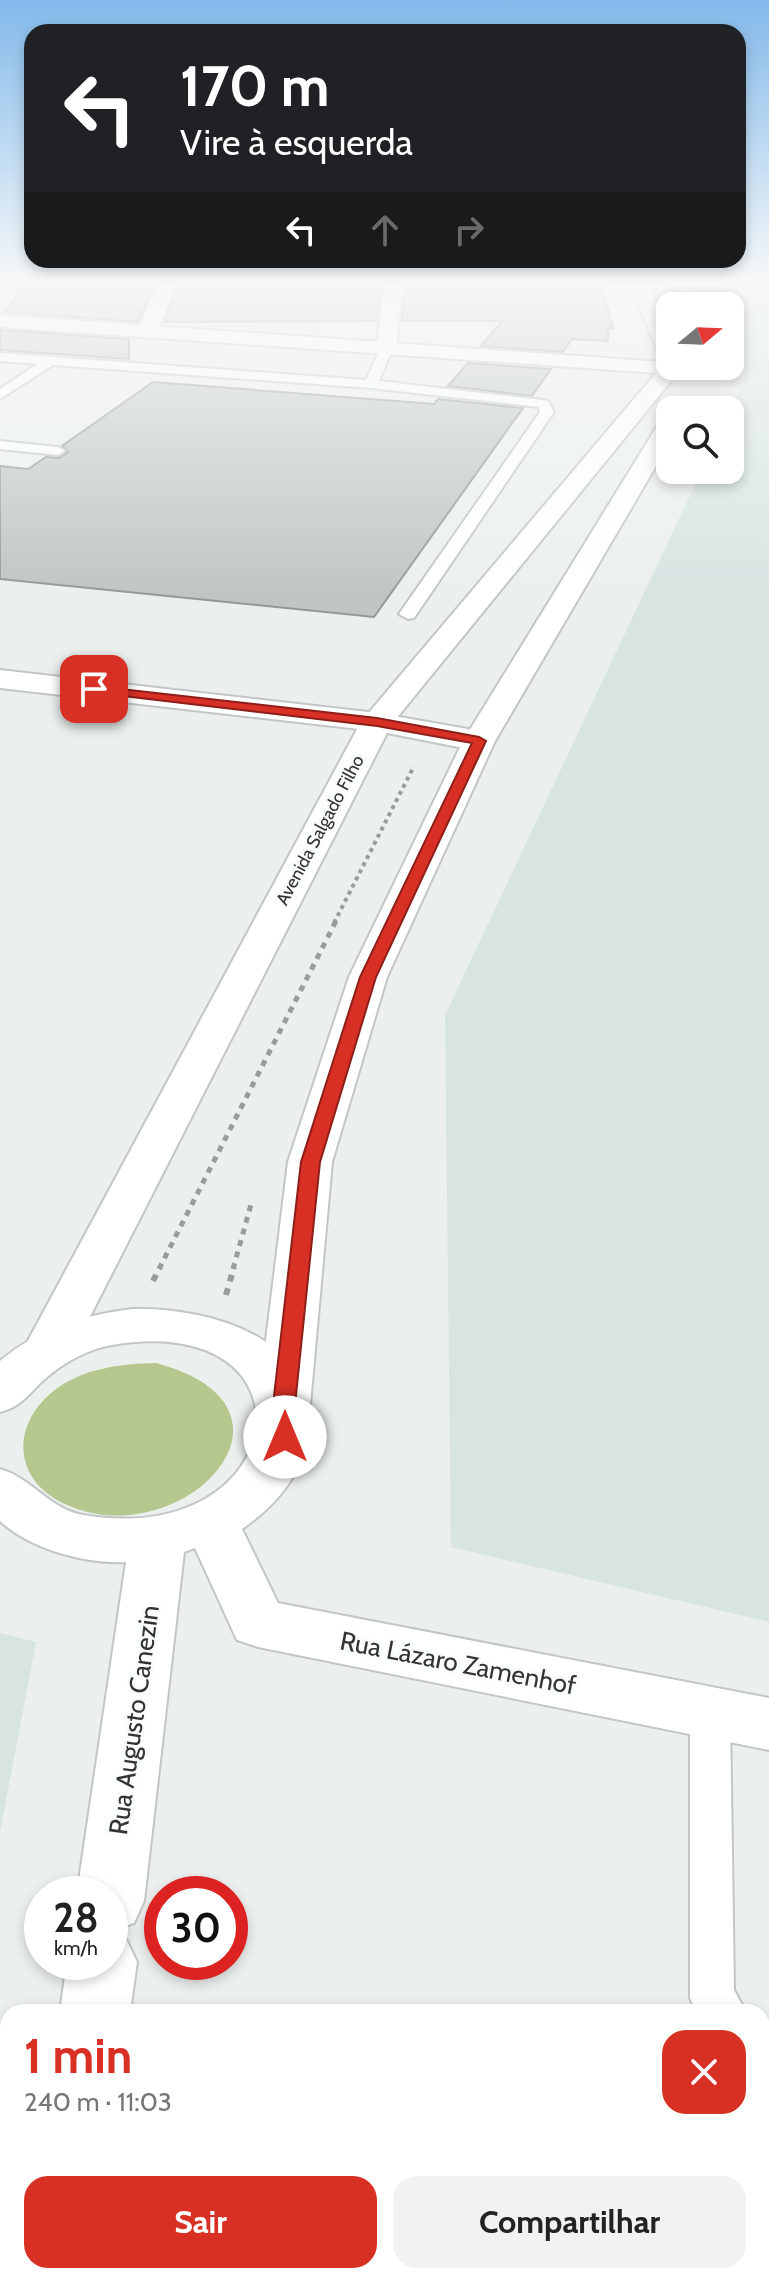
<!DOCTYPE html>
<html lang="pt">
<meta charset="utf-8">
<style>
body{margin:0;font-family:Cabin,sans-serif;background:#f2f2f2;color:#222;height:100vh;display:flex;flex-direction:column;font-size:30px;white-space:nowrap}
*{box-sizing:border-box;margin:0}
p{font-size:26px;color:#767676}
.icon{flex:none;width:44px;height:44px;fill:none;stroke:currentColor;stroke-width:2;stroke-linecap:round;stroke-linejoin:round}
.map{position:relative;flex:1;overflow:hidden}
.details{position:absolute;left:0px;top:2004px;width:770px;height:280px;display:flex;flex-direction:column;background:#fff;border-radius:24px 24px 0 0;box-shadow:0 4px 12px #0003}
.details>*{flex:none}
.top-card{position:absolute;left:24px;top:24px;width:722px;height:244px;border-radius:24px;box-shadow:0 4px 12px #0003;background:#202124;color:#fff;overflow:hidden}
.needle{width:52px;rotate:71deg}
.buttons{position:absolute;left:656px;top:292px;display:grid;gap:16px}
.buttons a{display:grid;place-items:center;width:88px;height:88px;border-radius:16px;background:#fff;box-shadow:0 4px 12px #0003;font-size:40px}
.speed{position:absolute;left:24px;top:1876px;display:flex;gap:16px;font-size:40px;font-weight:700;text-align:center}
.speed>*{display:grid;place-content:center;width:104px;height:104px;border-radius:50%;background:#fff;box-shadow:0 4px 12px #0003;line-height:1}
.speed small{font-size:20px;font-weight:400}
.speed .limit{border:12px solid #d22;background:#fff;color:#111}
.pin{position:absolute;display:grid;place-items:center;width:68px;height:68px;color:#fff;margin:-34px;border-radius:16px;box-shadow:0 4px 12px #0006}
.me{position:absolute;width:88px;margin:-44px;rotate:0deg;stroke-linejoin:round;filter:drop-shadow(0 0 6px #0008)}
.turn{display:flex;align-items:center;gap:28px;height:168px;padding:0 24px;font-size:36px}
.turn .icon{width:104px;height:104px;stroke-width:2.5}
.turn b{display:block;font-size:56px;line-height:68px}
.lanes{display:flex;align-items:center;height:76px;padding:0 24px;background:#0003;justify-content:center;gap:40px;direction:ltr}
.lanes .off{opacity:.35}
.round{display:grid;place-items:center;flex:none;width:84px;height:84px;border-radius:24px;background:#f2f2f2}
.headline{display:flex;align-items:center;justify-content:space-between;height:136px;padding:0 24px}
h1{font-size:48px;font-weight:700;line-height:60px;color:#d93025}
.cta{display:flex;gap:16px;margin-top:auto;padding:16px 24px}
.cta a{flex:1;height:92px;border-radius:24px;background:#d93025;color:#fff;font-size:32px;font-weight:700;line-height:92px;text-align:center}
.cta a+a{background:#f2f2f2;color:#222}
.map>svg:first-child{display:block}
.built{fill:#d7e4e2}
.green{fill:#b5c78c}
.building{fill:#bfc4c5;stroke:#939798;stroke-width:2}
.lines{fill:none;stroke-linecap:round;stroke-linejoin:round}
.service-casing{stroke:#c2c6c6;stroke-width:4}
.minor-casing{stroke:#c2c6c6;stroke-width:4}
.tertiary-casing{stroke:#c2c6c6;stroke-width:4}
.path-far2{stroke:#989c9b;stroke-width:4;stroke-dasharray:4 4;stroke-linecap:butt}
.path-far1{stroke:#989c9b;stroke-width:5;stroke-dasharray:6 6;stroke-linecap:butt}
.path{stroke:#989c9b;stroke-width:6;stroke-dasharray:7 7;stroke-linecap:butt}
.service{fill:#fff;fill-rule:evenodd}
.minor{fill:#fff;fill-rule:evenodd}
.tertiary{fill:#fff;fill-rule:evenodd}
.route{fill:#d93025;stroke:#8d1f18;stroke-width:2}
.labels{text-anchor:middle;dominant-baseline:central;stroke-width:6;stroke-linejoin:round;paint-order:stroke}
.far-street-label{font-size:18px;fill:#323433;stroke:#f8fdfc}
.near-street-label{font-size:26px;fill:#323433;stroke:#f8fdfc}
</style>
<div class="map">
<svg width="769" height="2284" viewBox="0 0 769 2284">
<rect width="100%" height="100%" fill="#ebf0ef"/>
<g class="built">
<polygon points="714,279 769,279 769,1622 451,1547 445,1015 702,470 730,470 730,410 745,379 730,330 730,306 722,306"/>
<polygon points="0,1633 36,1642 0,1832"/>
</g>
<path class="green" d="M156,1363C325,1408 180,1558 65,1504C8,1478 12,1417 62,1385C91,1367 123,1364 156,1363Z"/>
<g class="building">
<polygon points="31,279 157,279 138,322 4,312"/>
<polygon points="181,279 382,279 377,321 164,322"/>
<polygon points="406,279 600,280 613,328 608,328 608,341 572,339 563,352 481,346 502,321 402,321"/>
<polygon points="0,330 129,339 129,359 0,350"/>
<polygon points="468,363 551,369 532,396 448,386"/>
<polygon points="153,382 434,404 438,399 523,408 374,617 0,579 0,466 28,469 46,457 59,458 68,452 62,446"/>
</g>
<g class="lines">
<g class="service-casing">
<g id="service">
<polygon points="386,346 392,350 379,381 543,400 548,401 554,412 414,618 408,619 399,614 540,412 538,407 371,388 53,365 0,399 0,389 37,364 0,361 0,353 366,380 380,350"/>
<polygon points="0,441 58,447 65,451 58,455 0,449"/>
<polygon points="710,1697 724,1701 730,1713 734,1990 746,2012 696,2012 690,1998 690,1713 696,1701"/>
<polygon points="762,2033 769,2036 769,2087 762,2084"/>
</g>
</g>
<g class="minor-casing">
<g id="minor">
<polygon points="160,279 178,279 157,332 147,338 140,336 137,332"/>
<polygon points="385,279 403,279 396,350 386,356 376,350"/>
<polygon points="0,670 377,713 479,731 490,734 495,741 490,748 479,751 377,731 0,688"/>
<path d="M132,1309C209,1307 324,1338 307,1438C300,1478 275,1506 242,1529L278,1603L769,1698V1750L258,1647L237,1640L195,1548L184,1552L144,1901L134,1923L110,1932V1894H77L126,1562C85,1564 30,1549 0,1521V1469C32,1478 49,1509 83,1515C294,1550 323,1309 112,1345C88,1349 65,1362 47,1377C28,1393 25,1405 0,1412V1361C38,1329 83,1315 132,1309Z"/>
<polygon points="110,1933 126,1939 137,1962 130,2012 60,2012 67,1962 110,1962"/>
<polygon points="21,2276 99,2276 98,2284 20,2284"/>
</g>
</g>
<g class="tertiary-casing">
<g id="tertiary">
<polygon points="628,279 646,279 670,336 670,366 702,366 705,370 695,376 676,375 391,725 73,1350 66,1362 48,1367 30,1362 23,1350 361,722 656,373 0,327 0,315 662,362"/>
<polygon points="674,279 692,279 697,306 679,306"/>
<polygon points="670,416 670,442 495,741 387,977 332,1162 310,1405 302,1418 284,1424 266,1418 258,1405 288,1162 349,977 463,741 659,423"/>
</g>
</g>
<polyline class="path-far2" points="334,923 414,766"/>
<g class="path-far1">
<polyline points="159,1269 336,921"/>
<polyline points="233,1269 252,1201"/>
</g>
<g class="path">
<polyline points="153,1281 160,1267"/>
<polyline points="226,1295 234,1267"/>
</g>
<use href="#service" class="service"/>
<use href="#minor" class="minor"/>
<use href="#tertiary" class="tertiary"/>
</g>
<linearGradient id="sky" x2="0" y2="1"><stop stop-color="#82b9ea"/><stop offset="0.47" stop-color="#f6f8f8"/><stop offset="1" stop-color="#f6f8f8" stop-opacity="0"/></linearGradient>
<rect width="769" height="598" fill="url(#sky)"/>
<polygon class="route" points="94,686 377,718 479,737 486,741 376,977 320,1162 295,1405 296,1437 293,1442 277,1442 274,1437 273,1405 301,1162 360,977 472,743 377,726 90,692 90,687"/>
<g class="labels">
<g class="far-street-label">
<text transform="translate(320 830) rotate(-62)">Avenida Salgado Filho</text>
</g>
<g class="near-street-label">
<text transform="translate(458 1663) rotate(11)">Rua Lázaro Zamenhof</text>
<text transform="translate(134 1720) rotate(-82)">Rua Augusto Canezin</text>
</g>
</g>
</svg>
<div class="buttons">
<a><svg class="needle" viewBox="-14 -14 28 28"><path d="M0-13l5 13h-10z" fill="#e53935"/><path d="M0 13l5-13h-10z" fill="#767676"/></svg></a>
<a><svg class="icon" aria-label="search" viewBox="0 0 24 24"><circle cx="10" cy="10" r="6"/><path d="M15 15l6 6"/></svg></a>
</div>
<div class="speed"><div>28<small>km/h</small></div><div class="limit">30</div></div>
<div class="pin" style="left:94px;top:689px;background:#d93025"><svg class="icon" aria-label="arrive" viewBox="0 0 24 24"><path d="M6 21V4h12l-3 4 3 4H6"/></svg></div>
<svg class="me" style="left:285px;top:1437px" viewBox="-20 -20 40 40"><circle r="19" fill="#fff"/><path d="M0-13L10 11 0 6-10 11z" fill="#d93025"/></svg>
<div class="top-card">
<div class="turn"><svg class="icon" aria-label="left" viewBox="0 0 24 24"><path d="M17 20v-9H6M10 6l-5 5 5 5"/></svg><div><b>170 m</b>Vire à esquerda</div></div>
<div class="lanes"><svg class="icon" aria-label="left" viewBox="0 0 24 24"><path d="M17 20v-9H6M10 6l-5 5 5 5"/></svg><svg class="icon off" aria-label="ahead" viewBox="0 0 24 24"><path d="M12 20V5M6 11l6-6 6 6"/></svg><svg class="icon off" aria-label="right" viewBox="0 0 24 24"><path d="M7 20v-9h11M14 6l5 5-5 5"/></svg></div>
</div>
<section class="details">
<div class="headline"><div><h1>1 min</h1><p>240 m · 11:03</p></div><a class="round" style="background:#d93025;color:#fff"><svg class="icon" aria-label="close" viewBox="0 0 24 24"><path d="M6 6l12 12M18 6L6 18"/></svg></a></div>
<div class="cta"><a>Sair</a><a>Compartilhar</a></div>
</section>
</div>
